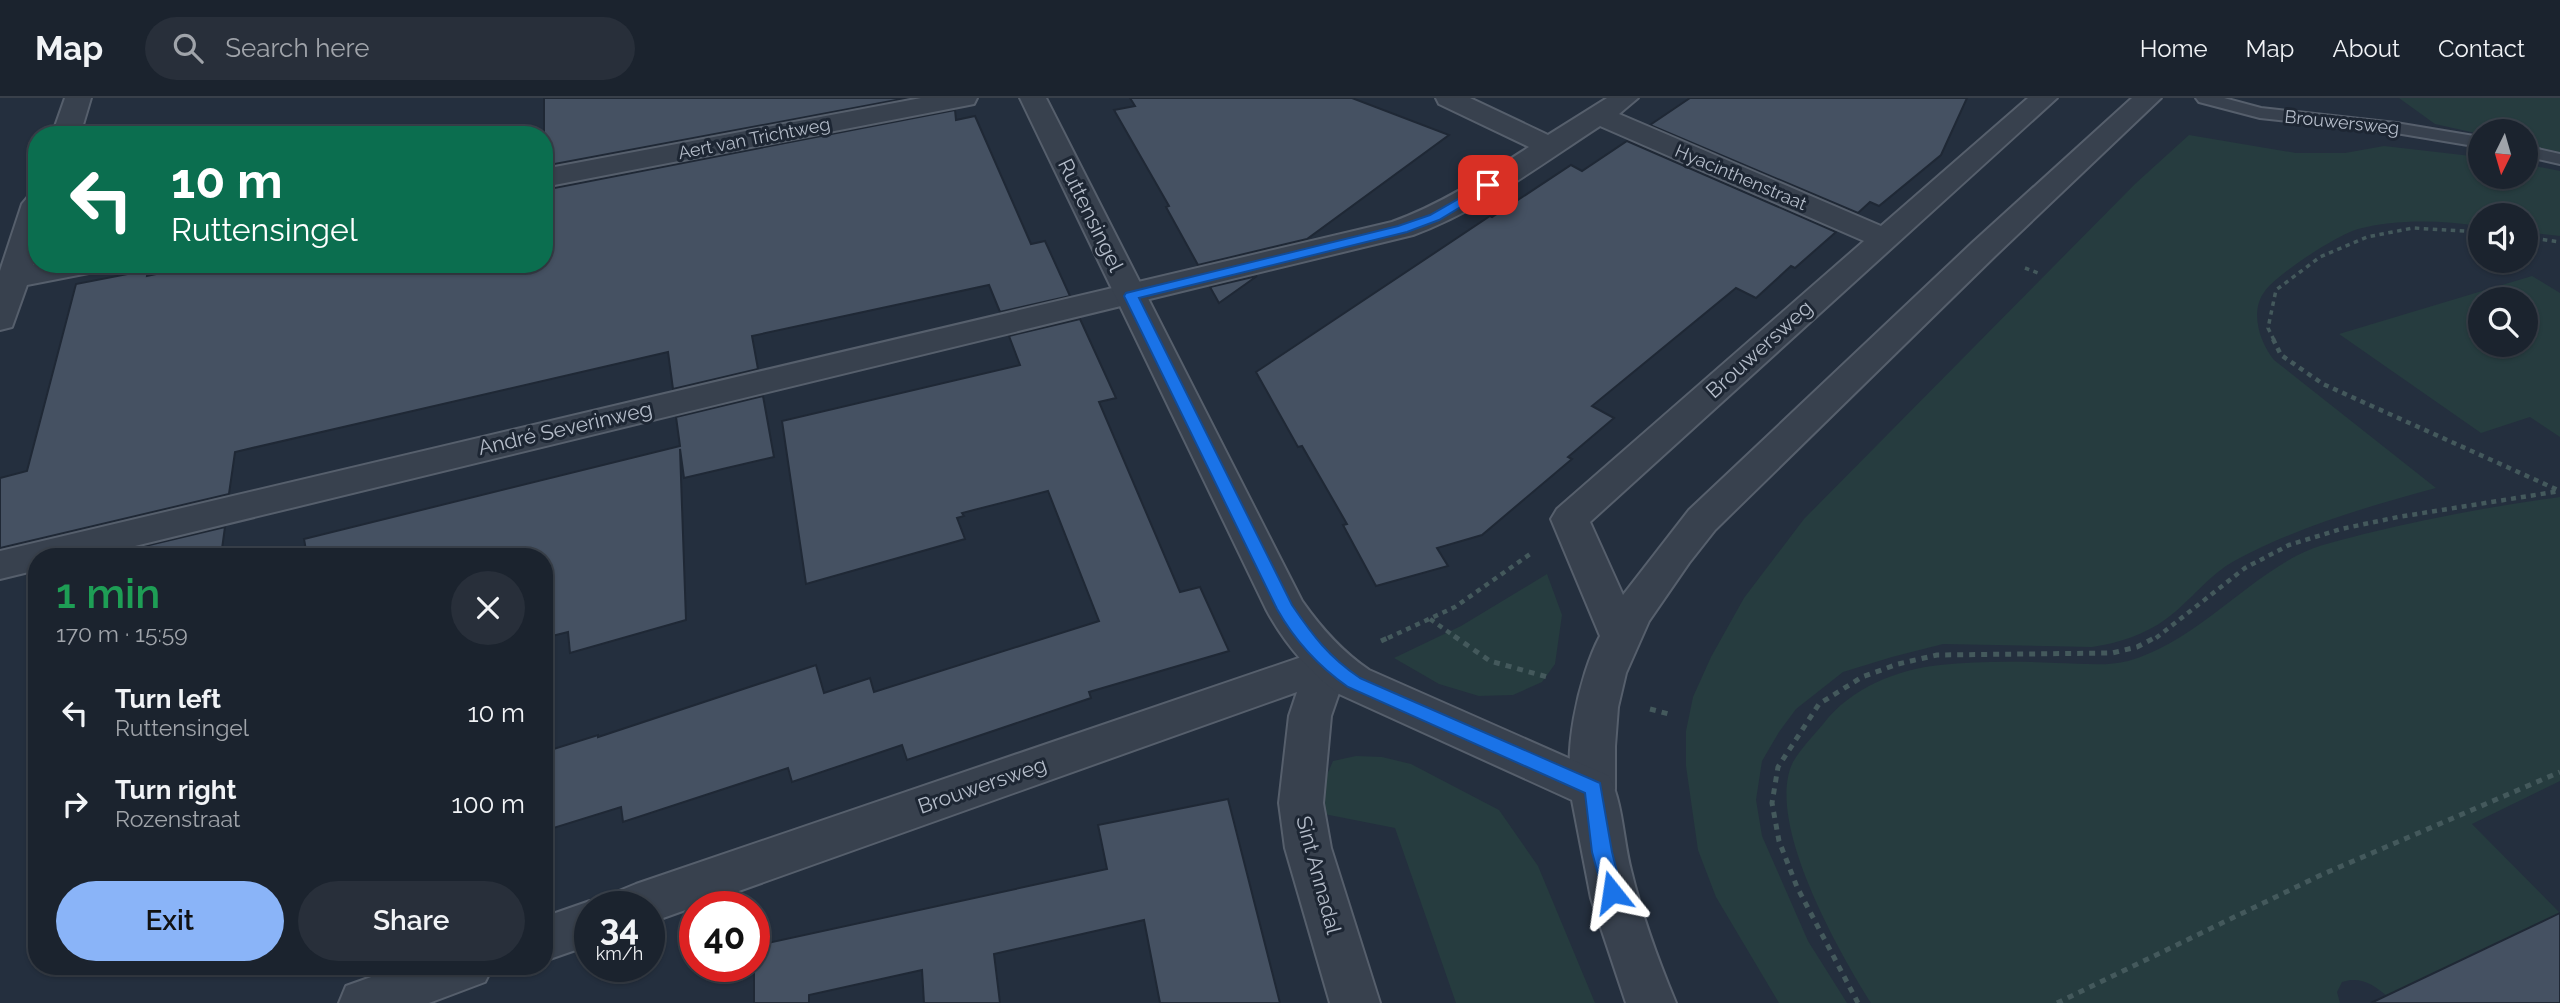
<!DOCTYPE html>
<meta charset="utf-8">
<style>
body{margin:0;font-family:Raleway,sans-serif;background:#282f3a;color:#f1f3f6;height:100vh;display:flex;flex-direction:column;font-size:26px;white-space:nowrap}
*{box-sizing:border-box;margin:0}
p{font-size:23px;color:#a0a4aa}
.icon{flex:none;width:38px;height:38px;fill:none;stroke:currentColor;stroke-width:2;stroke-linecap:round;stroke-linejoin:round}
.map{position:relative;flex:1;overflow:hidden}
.drawer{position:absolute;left:28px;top:450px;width:525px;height:427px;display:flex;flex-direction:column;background:#1b232e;border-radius:28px;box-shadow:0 2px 5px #0004,0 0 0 2px #39404a}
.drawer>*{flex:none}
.top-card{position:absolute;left:28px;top:28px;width:525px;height:147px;border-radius:28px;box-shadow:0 2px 5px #0004,0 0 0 2px #39404a;background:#0b6e4f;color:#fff;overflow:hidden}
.needle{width:46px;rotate:185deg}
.tools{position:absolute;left:2468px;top:21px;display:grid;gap:14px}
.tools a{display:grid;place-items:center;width:70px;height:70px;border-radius:50%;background:#1b232e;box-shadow:0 2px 5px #0004,0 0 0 2px #39404a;font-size:35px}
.speed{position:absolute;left:574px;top:793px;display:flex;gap:14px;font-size:35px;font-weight:700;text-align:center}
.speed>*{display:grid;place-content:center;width:91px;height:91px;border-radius:50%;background:#1b232e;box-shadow:0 2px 5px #0004,0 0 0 2px #39404a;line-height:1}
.speed small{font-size:18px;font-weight:400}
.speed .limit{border:10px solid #d22;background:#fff;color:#111}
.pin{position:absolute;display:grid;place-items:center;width:60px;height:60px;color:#fff;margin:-30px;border-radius:14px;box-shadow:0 4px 10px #0006}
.me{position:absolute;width:77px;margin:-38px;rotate:345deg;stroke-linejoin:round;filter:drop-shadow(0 0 5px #0008)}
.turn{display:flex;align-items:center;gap:24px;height:147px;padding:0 28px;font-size:32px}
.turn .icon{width:91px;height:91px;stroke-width:2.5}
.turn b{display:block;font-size:49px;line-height:60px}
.round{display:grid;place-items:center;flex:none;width:74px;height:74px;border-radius:37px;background:#282f3a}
.head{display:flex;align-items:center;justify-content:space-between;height:119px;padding:0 28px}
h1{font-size:42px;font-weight:600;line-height:52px;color:#1e9e55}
.cta{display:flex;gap:14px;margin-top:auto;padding:14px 28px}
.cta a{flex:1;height:80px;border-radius:42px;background:#8ab4f8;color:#111;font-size:28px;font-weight:600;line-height:80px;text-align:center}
.cta a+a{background:#282f3a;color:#f1f3f6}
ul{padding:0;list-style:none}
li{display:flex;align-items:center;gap:21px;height:91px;padding:0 28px}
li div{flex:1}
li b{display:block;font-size:26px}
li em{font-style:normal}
header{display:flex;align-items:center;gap:42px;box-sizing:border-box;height:98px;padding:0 35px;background:#1b232e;border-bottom:2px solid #39404a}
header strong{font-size:33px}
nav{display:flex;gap:38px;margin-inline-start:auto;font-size:24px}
.search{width:490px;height:63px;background:#282f3a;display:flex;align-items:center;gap:18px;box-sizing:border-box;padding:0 24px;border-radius:38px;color:#a0a4aa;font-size:26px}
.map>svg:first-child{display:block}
.green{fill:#263c3f;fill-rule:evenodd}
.building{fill:#455162;stroke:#1f2835;stroke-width:2}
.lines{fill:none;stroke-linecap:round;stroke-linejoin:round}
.service-casing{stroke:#565f6c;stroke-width:4}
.minor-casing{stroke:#565f6c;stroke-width:4}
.tertiary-casing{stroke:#565f6c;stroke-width:4}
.path-far2{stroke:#44595c;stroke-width:3.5;stroke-dasharray:4.5 4.5;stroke-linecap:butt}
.path-far1{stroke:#44595c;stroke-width:4.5;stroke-dasharray:5 5;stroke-linecap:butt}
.path{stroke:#44595c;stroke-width:5;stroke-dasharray:6 6;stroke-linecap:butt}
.service{fill:#38414e;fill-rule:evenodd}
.minor{fill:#38414e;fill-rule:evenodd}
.tertiary{fill:#38414e;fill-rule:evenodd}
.route{fill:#1a73e8;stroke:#114b97;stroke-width:2}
.labels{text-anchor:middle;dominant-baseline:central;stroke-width:6;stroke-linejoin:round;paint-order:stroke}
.far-street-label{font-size:18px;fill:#b4bcc9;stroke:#1d2633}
.street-label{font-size:21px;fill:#b4bcc9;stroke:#1d2633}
</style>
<header>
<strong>Map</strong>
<div class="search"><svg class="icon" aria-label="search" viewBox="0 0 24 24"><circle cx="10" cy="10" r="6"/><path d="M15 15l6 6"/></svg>Search here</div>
<nav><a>Home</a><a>Map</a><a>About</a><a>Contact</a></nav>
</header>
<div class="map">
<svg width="2560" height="905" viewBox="0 0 2560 905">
<rect width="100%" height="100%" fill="#242f3e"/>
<g class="green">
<polygon points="2399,0 2560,0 2560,54 2525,46 2525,33 2480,33 2480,36 2435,26"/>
<path d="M2189,37L2296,55H2345L2384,48L2480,59V79H2525V66L2560,73V138L2525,134V117H2480V128C2441,122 2396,121 2358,131C2337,137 2277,176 2265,193C2249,213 2260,245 2274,262L2436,390C2366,409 2300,428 2236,462C2208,477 2191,503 2166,521C2144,537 2119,545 2092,549L1943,546L1892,559L1843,574L1796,611L1779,634L1762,663L1756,702L1762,738L1808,843L1847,905H1779L1716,799L1698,752L1686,668V633L1693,599L1711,559L1744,500L1804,421L2135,86Z"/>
<path d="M2532,178L2560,195V339L2530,319L2481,335L2339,236ZM2525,201V247H2480V201Z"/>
<path d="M2560,399V683L2472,726L2560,815L2387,898C2373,886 2360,878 2342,884L2337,894L2340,905H1871C1839,854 1764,723 1793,664C1801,650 1814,637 1824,625C1850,591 1897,571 1940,567C1978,563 2017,563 2056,565C2079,565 2106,569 2128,563C2192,545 2238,489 2296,458C2316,447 2342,442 2364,436C2428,420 2494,408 2560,399Z"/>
<polygon points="1547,476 1562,517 1555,566 1542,584 1513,597 1479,598 1439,586 1394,560 1461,528"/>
<polygon points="1356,658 1382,659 1411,666 1499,712 1538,768 1595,905 1456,905 1395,730 1324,716 1323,686 1333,663"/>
</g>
<g class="building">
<polygon points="544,0 907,0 544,68"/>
<polygon points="1130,0 1352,0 1449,37 1307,141 1198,167 1166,109 1169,108 1114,12 1135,8"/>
<polygon points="1690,0 1967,0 1941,57 1879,108 1870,104 1858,115 1650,27"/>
<polygon points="955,12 956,22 975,18 1031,146 1045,143 1070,198 1000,214 989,187 752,238 758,271 673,291 668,254 235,354 229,396 0,450 0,380 27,373 76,186 148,172 147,178 203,166 544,166 544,92"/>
<polygon points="1627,43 1836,134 1795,170 1791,168 1756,200 1736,190 1592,308 1614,320 1568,359 1572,361 1482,437 1437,450 1448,468 1376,488 1343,427 1347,426 1302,348 1298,349 1256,274 1490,118 1492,119 1571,67 1582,73"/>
<polygon points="1257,178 1219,205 1210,189"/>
<polygon points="1080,221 1116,300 1099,304 1180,494 1200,489 1229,553 1089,594 1091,600 907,662 902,647 792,684 788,670 623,724 621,709 544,733 544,654 598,637 598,639 816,567 824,595 870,580 874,594 1099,523 1048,393 962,415 964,418 957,420 965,441 806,486 782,323 1020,267 1009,238"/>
<polygon points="763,298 774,359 684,380 680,351 686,522 570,555 568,534 544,540 544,458 307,458 304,441 680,348 676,319"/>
<polygon points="225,429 221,458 103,458"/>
<polygon points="1228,701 1280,905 1160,905 1144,822 994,856 1000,905 924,905 922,872 809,897 809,905 754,905 754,848 1107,771 1098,727"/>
<polygon points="2560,815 2560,905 2371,905"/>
</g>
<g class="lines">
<g class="service-casing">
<g id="service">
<polygon points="2196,0 2224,0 2261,10 2396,25 2480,39 2480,49 2396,35 2260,20 2199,4"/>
<polygon points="2525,48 2560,56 2560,66 2525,58"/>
</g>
</g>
<g class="minor-casing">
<g id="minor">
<polygon points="65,0 91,0 80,37 52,37"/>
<polygon points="921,0 977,0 974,6 964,8 544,89 544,71"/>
<path d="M1436,0H1470L1548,37L1607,0H1638L1619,16L1881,128L2028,0H2057L1590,424L1623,497L1689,412L1972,145L2132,0H2161L1994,159L1715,432L1689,465L1649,523L1626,575L1618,609L1615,648V691L1609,704L1593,710L1577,704C1558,666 1580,575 1600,538L1551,421L1557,411L1864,143L1600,28C1540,67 1481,112 1413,137L94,458H37V472L0,481V453L1392,124C1442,106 1484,78 1529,49L1439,6Z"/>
<polygon points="37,97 37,155 33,167 103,166 99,173 27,187 12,229 0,232 0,173 22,106 27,100"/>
<polygon points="1328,550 1343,554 1349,566 1331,618 1323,705 1331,750 1380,905 1330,905 1285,750 1279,705 1289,618 1297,594 649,825 649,808 612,808 619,793 636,786"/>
<polygon points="590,803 604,808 590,808 590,847 544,863 544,819"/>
<polygon points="402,868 493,868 485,884 429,905 339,905 346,888"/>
</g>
</g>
<g class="tertiary-casing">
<path id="tertiary" d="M1020,0H1046L1302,503C1321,530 1341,553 1369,572L1609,678C1623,706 1623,741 1631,772C1642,818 1658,862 1676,905H1626L1591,800L1572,702L1339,596C1308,573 1284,545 1266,511Z"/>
</g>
<g class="path-far2">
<polyline points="2525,139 2560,144"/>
<polyline points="2025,170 2038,175"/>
<polyline points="2274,242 2268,230 2276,192 2320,159 2367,139 2413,130 2480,134"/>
</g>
<g class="path-far1">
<polyline points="2273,241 2281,257 2323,286 2558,392"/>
<polyline points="1430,521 1457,540"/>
<polyline points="1388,540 1455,509 1533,454"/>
<polyline points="2156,540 2245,470 2289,447 2341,431 2398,419 2560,393"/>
</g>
<g class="path">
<polyline points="1454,538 1490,563 1551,580"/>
<polyline points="1381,543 1392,538"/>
<polyline points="1650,611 1669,616"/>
<polyline points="1858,905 1797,789 1779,743 1772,705 1778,669 1819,606 1862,579 1898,566 1937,557 2112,555 2137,549 2158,538"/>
<polyline points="2057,905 2321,777 2560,674"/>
</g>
<use href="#service" class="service"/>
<use href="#minor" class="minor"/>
<use href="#tertiary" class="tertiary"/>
</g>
<path class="route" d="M1488,84L1494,87L1492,90L1439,122L1407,134L1139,200L1292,507C1313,538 1329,559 1360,580L1600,685L1612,754L1622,794L1619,801L1612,803L1606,801L1603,794L1592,754L1585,695L1348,589C1318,568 1295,543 1277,511L1124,198L1126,195L1398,128L1430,117Z"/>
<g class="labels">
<g class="far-street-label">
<text transform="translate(2342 24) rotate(6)">Brouwersweg</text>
<text transform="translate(754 40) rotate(-11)">Aert van Trichtweg</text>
<text transform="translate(1741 79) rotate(23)">Hyacinthenstraat</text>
</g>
<g class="street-label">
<text transform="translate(1091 117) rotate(64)">Ruttensingel</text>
<text transform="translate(1759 251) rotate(-42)">Brouwersweg</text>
<text transform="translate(565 330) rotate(-13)">André Severinweg</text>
<text transform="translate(982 687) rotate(-19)">Brouwersweg</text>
<text transform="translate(1319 777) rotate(75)">Sint Annadal</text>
</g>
</g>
</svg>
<div class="tools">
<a><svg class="needle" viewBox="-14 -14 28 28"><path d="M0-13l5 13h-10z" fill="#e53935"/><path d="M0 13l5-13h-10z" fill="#a0a4aa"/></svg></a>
<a><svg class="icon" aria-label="sound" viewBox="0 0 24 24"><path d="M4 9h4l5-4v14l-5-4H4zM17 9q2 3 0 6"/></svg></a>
<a><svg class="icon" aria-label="search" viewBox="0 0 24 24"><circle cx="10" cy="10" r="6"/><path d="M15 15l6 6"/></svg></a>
</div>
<div class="speed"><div>34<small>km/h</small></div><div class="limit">40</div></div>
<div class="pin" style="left:1488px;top:87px;background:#d93025"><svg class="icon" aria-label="arrive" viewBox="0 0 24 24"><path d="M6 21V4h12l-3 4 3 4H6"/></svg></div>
<svg class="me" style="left:1612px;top:794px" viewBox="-20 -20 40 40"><path d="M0-17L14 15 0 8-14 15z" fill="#1a73e8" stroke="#fff" stroke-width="4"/></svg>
<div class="top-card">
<div class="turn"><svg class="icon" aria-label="left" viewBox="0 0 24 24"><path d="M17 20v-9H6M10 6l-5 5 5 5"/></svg><div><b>10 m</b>Ruttensingel</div></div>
</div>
<section class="drawer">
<div class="head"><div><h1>1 min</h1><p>170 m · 15:59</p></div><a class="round"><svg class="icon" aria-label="close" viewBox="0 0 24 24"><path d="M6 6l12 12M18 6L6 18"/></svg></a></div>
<ul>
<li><svg class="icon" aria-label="left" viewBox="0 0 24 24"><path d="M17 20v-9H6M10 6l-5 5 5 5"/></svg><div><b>Turn left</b><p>Ruttensingel</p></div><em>10 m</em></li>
<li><svg class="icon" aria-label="right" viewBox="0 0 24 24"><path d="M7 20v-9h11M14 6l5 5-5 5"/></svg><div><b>Turn right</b><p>Rozenstraat</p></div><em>100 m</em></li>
</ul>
<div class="cta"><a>Exit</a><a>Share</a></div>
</section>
</div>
